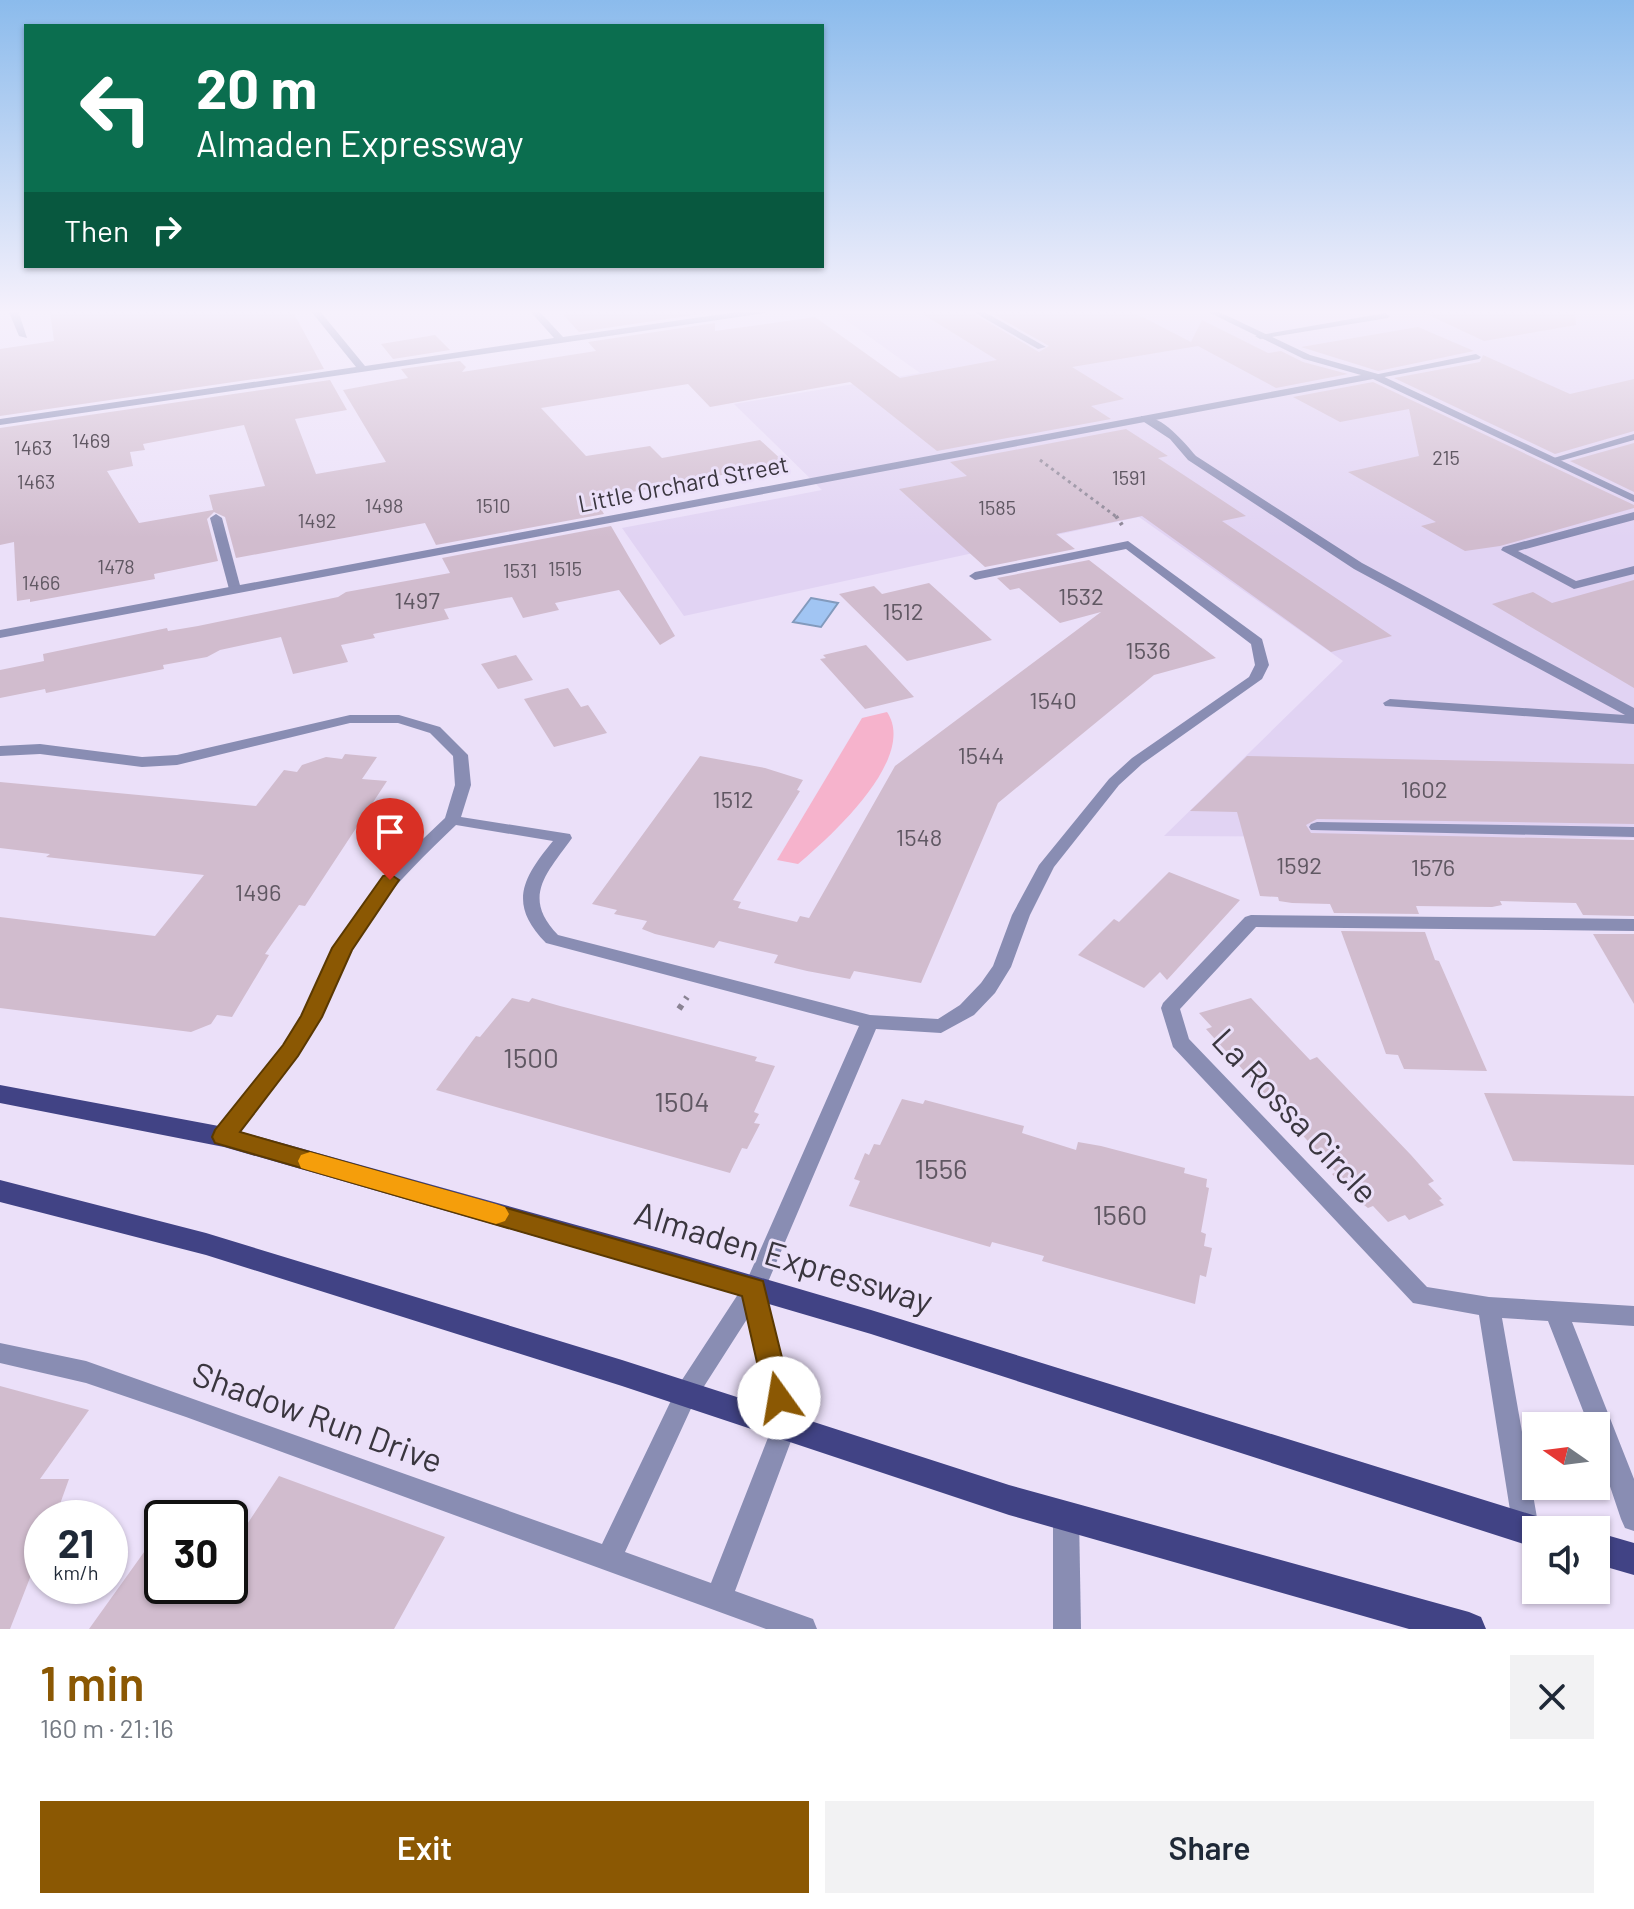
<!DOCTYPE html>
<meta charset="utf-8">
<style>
body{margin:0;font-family:Barlow,sans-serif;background:#f2f2f3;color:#1f2937;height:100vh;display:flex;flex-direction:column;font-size:30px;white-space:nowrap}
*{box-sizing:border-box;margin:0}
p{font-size:26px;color:#747a83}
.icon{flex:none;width:44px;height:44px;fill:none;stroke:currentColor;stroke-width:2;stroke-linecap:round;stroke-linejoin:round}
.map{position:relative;height:1629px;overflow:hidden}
.details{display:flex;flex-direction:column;background:#fff;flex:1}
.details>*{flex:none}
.banner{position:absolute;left:24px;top:24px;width:800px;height:244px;border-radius:0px;box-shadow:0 2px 6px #0004;background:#0b6e4f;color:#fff;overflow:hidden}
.needle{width:52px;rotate:284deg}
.fabs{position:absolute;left:1522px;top:1412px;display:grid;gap:16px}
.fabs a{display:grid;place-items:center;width:88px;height:88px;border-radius:0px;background:#fff;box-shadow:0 2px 6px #0004;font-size:40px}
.speed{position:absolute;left:24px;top:1500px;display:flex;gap:16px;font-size:40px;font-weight:700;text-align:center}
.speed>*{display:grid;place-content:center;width:104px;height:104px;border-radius:50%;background:#fff;box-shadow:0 2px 6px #0004;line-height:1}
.speed small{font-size:20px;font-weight:400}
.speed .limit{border:4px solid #111;border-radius:12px;background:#fff;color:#111}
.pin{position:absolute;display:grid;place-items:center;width:68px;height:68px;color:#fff;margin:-82px -34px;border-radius:50% 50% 50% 0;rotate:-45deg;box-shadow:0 0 8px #0007}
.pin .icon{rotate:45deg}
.me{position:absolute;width:88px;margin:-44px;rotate:347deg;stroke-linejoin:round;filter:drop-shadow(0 0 6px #0008)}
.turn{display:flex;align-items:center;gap:28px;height:168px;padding:0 40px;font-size:36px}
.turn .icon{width:104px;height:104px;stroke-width:2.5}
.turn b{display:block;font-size:56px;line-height:68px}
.then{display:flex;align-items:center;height:76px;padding:0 40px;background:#0003;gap:16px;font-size:30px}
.round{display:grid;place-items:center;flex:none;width:84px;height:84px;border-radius:0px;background:#f2f2f3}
.head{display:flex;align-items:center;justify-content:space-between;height:136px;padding:0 40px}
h1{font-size:48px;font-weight:600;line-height:60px;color:#8b5803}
.action{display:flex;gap:16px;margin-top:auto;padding:16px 40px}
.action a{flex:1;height:92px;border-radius:0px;background:#8b5803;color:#fff;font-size:32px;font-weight:600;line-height:92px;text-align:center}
.action a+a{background:#f2f2f3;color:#1f2937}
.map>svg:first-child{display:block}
.built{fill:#e1d3f3}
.green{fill:#f6b3cc}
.water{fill:#a1c5f3;stroke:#829abd;stroke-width:2}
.building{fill:#d1bcce;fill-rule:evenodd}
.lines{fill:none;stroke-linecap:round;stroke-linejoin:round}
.path-far2{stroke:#8a8393;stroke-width:3;stroke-dasharray:3 4;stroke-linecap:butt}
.path-far1{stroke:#8a8393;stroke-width:4;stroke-dasharray:3 5;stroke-linecap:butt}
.path{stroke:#8a8393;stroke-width:6;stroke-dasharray:5 7;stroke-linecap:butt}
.service{fill:#898db3;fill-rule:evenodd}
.minor{fill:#898db3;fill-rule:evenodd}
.primary{fill:#414385;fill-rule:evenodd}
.route{fill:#8b5803;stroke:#5a3902;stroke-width:2}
.slow{fill:#f59e0b}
.labels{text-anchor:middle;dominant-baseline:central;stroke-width:6;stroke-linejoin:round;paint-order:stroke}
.far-number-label{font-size:20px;fill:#605863}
.far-street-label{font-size:24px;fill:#3a363f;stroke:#ebe0f9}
.number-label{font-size:24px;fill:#605863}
.near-number-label{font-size:28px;fill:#605863}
.near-street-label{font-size:34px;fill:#3a363f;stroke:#ebe0f9}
</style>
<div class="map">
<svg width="1634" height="1629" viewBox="0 0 1634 1629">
<rect width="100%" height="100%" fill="#ebe0f9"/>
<polygon class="built" points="832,310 1634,310 1634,838 1164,836 1343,661 1139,517 684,616 622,528 822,490 734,404 920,373"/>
<path class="green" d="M887,712C918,758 830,837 798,864L777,860L862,718Z"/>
<polygon class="water" points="811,598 838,603 821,627 793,622"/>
<g class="building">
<polygon points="65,310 292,310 324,369 0,416 0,349 54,341 50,312"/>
<polygon points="559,310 714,310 714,312 579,332"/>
<path d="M916,310H967L1039,352L1049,346L986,310H1129L1191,342L1202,320L1268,353L1281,351L1303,362L1348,374L1276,388L1198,346L1072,367L1124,399L1091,406L1111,419L937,451L850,382L710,407L688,384L541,408L586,456L650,446L662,458L760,440L785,463L595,499L604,514L436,545L425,523L236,558L225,517L214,512L207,519L218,561L154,574L155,579L30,602V599L17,601L14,542L0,545V428L330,380L347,410L295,419L316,474L386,462L343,390L408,378L401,369L460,361L466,367L462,372L596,351L588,342L715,323V331L815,317L900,378L997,360ZM244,425L265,486L209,495L213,510L139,523L107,471L133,466L130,452L145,450L143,444Z"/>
<polygon points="1418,310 1575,310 1576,325 1484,341"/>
<polygon points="1418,327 1474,351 1378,371 1301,347"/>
<polygon points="435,335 450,350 393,359 381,344"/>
<polygon points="1483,355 1570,394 1634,379 1634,431 1555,454 1394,378 1480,362"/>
<polygon points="1373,382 1634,505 1634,508 1500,546 1465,551 1421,526 1436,522 1348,472 1419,456 1409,409 1340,422 1293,397"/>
<polygon points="1126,429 1168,456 1158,458 1246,516 1222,521 1392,636 1331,652 1142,516 1056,534 1075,549 985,567 899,489 967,476 950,462"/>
<polygon points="1634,443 1634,492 1570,461"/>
<polygon points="611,526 675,636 660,645 619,590 555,603 559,610 523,618 512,597 444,609 449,619 373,634 375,638 341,645 348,662 293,674 281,637 220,650 207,657 163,665 164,669 46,693 45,689 0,698 0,670 44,661 43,654 167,628 168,631 198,626 338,597 346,592 450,573 442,558"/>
<polygon points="1089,560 1216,658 1154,675 998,803 921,983 854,971 850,979 807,971 774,963 778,955 719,941 714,948 655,934 642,929 647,921 614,914 617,910 592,904 700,756 765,768 803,780 797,790 800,791 733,900 741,902 738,908 797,922 800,916 809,918 895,766 1101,612 1060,623 1019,588 1010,590 997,578"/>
<polygon points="1634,580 1634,688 1492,604 1533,592 1552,603"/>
<polygon points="929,583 992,640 907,661 839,594 874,586 882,594"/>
<polygon points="866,645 914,697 865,709 820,659 826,658 823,655"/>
<polygon points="516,655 533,680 498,689 481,664"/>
<polygon points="568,688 581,707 588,705 607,733 554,747 524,699"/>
<polygon points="345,754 377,757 362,779 387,781 305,906 299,905 265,954 269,955 232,1017 217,1015 211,1024 191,1032 0,1008 0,917 155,936 204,875 46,857 50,854 0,848 0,782 256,806 284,770 297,772 302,765 326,757 342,759"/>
<polygon points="1247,756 1634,764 1634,824 1317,819 1306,825 1311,833 1634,840 1634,916 1583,915 1576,903 1500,901 1502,905 1492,907 1416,906 1419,914 1334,913 1330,904 1292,903 1279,901 1278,897 1260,896 1237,812 1190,811"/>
<polygon points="1169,872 1240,900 1167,980 1160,972 1144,988 1078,955 1114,919 1119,922"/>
<polygon points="1341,931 1425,932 1435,960 1439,961 1487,1071 1404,1069 1398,1055 1386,1054"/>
<polygon points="1593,934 1634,934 1634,1004"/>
<polygon points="512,998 529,1002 532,998 560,1006 757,1057 755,1061 775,1066 754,1112 759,1114 754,1123 760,1124 747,1149 742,1148 730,1173 436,1090 476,1036 480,1037"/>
<polygon points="1251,998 1310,1060 1317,1057 1411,1155 1434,1181 1428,1184 1442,1199 1439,1200 1444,1205 1409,1220 1405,1215 1388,1222 1373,1206 1368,1208 1356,1199 1332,1174 1336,1172 1214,1038 1206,1029 1212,1027 1199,1013"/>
<polygon points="1484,1093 1634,1096 1634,1165 1513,1161"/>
<polygon points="902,1099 923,1104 925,1100 1024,1126 1022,1133 1076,1150 1078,1142 1101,1146 1185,1168 1184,1173 1207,1179 1206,1187 1209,1188 1201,1232 1206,1234 1204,1246 1212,1248 1206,1277 1200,1275 1195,1304 1042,1261 1044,1256 992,1242 990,1247 849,1206 860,1181 854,1179 865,1153 869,1155 874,1144 880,1145"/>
<polygon points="0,1386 89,1410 40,1479 69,1479 55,1518 42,1518 42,1547 10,1629 0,1629"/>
<polygon points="279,1476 445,1537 394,1629 89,1629 162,1527 162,1586 230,1586 230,1550"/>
</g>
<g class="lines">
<polyline class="path-far2" points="1040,460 1118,518"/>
<polyline class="path-far1" points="1116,516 1122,525"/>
<polyline class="path" points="679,1009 687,997"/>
<g class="service">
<polygon points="970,310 981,310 1046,347 1038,349"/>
<polygon points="1385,313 1390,316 1388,318 1260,339 1255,336"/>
<polygon points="1476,354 1481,357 1479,359 1374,379 1369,376"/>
<path d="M1141,416C1162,415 1183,441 1196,456L1362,563L1634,708V724L1385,706L1383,703L1390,699L1625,715L1354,569L1188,460L1170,439L1141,420Z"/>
<polygon points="1634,434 1634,440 1553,463 1547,460"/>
<polygon points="1634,512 1634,520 1518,551 1576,581 1634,566 1634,574 1574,589 1501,550 1503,547"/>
<polygon points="216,514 222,518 241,589 240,592 235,593 229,589 210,518"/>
<path d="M1128,541L1262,639L1269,665L1262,679L1142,764L1119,785L1054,867L1030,915L1011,967L995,993L974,1015L941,1033L876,1029L765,1289L762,1296L754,1299L746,1296L743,1289L859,1026L546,943C508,904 522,879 553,841L456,825C426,854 397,881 373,915C350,947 338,984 320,1018C296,1063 262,1102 231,1143L224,1145L217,1143L214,1137L217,1131L284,1046L302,1017L334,948L358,910L384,876L445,818L455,785L453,756L430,733L398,723H350L177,765L142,767L40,754L0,756V746L40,744L142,757L177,755L350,715H399L440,727L468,755L471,785L461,817L570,834L572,838C547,873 521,897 558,935L870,1015L938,1019L960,1005L981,983L993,966L1012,915L1039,865L1109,779L1132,758L1249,677L1255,665L1251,644L1126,549L975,580L969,576L975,572Z"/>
<polygon points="1317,822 1634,827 1634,837 1311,830 1309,827 1311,824"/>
<polygon points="1066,1504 1075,1507 1079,1516 1081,1629 1053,1629 1053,1516 1057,1507"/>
</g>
<g class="minor">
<polygon points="8,310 18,310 27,338 19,336"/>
<polygon points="310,310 319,310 365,366 554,338 529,310 538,310 563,337 750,310 770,310 765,313 0,425 0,419 356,367"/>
<polygon points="1204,310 1215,310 1310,355 1378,374 1634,495 1634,502 1373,379 0,638 0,630 1361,375 1304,359"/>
<polygon points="1251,915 1634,919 1634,931 1256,927 1180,1009 1189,1039 1427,1287 1489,1297 1634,1306 1634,1326 1572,1322 1634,1479 1634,1531 1625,1528 1621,1519 1596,1445 1596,1426 1589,1426 1548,1321 1502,1318 1539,1529 1536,1530 1535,1538 1526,1542 1517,1538 1513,1529 1479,1315 1413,1303 1173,1047 1161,1008 1163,1003 1245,917"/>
<path d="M754,1279L762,1282L765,1289L797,1425L735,1591L813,1619L817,1629H766L186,1417L86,1383L0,1363V1343L86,1361L602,1544L678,1386L746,1282ZM749,1316L773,1425L711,1583L625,1552L694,1402Z"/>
</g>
<g class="primary">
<polygon points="0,1085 224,1127 659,1248 871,1310 1536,1516 1547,1521 1551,1530 1536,1530 1536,1548 871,1334 659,1272 224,1147 0,1103"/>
<polygon points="0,1180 206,1233 622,1360 1009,1485 1469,1612 1481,1617 1486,1629 1409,1629 1009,1515 622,1386 206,1255 0,1202"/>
<polygon points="1596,1532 1634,1543 1634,1575 1596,1564"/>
</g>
</g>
<linearGradient id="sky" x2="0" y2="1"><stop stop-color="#8bbbec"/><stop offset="0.58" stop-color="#f6f1fc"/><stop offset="1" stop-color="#f6f1fc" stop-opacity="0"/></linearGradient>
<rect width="1634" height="538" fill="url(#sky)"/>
<polygon class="route" points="390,874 399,880 352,950 322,1017 298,1056 240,1132 763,1281 792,1398 788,1407 779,1410 769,1407 765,1398 742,1296 215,1143 212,1137 215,1130 283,1045 301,1016 332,948 383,876"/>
<polygon class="slow" points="310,1152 496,1204 505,1207 509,1214 505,1221 496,1224 301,1168 298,1161 301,1155"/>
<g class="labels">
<g class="far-number-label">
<text x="91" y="440">1469</text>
<text x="33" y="447">1463</text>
<text x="1446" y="457">215</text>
<text x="1129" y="477">1591</text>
<text x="36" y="481">1463</text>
<text x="384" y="505">1498</text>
<text x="493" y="505">1510</text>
<text x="997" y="507">1585</text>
<text x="317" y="520">1492</text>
<text x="116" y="566">1478</text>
<text x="565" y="568">1515</text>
<text x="520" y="570">1531</text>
<text x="41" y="582">1466</text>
</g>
<g class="far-street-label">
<text transform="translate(683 483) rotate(-11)">Little Orchard Street</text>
</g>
<g class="number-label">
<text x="1081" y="595">1532</text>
<text x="417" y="599">1497</text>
<text x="903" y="610">1512</text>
<text x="1148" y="649">1536</text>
<text x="1053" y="699">1540</text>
<text x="981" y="754">1544</text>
<text x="1424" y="788">1602</text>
<text x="733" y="798">1512</text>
<text x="919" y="836">1548</text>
<text x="1299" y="864">1592</text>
<text x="1433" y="866">1576</text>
<text x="258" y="891">1496</text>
</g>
<g class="near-number-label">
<text x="531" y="1057">1500</text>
<text x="682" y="1101">1504</text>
<text x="941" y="1168">1556</text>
<text x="1120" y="1214">1560</text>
</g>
<g class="near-street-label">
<text transform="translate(1296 1115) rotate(47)">La Rossa Circle</text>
<text transform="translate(784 1256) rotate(17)">Almaden Expressway</text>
<text transform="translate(318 1416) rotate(20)">Shadow Run Drive</text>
</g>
</g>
</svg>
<div class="fabs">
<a><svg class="needle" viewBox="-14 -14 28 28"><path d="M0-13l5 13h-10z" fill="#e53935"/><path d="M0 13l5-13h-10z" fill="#747a83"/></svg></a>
<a><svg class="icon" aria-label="sound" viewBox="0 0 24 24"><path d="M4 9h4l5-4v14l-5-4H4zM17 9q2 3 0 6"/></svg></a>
</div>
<div class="speed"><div>21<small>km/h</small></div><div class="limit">30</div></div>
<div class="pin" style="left:390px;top:880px;background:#d93025"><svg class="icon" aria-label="arrive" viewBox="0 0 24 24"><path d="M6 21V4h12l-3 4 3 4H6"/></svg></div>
<svg class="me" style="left:779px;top:1398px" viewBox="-20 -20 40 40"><circle r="19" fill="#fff"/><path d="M0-13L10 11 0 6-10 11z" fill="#8b5803"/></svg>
<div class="banner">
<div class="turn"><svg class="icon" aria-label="left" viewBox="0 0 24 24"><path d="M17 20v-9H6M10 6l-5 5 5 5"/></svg><div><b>20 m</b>Almaden Expressway</div></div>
<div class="then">Then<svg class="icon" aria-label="right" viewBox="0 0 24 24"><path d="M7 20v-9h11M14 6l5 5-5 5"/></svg></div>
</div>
</div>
<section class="details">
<div class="head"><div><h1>1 min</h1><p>160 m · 21:16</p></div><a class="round"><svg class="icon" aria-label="close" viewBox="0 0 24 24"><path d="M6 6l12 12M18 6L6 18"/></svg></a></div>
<div class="action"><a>Exit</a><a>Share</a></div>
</section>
